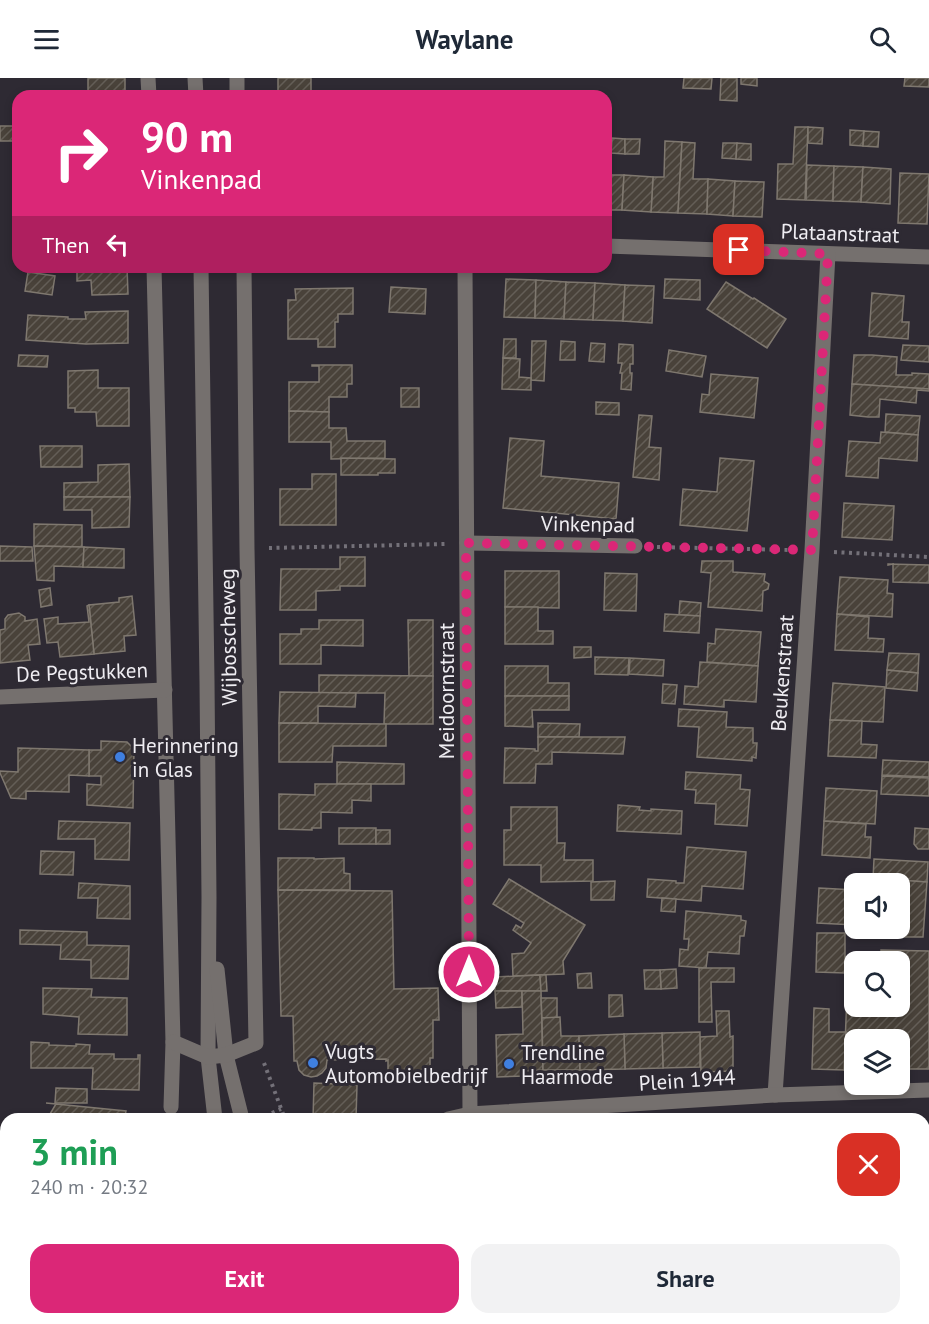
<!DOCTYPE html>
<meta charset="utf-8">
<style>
body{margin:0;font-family:"PT Sans",sans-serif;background:#f2f2f3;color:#1f2937;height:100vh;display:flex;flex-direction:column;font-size:22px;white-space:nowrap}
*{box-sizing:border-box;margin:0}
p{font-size:20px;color:#747a83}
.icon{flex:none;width:33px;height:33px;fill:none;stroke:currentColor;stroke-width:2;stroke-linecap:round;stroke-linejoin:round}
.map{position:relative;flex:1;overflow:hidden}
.sheet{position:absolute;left:0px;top:1035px;width:930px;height:212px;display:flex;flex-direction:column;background:#fff;border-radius:18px 18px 0 0;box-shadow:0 3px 9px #0003}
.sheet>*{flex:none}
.banner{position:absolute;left:12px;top:12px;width:600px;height:183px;border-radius:18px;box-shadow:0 3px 9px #0003;background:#db2777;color:#fff;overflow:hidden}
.controls{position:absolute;left:844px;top:795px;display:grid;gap:12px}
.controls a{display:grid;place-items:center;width:66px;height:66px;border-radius:12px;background:#fff;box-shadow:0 3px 9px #0003;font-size:30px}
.pin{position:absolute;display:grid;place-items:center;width:51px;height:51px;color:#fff;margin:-26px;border-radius:12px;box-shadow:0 3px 9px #0006}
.me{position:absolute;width:66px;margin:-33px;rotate:0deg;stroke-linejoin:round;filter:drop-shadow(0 0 4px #0008)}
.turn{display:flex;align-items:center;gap:21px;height:126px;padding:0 30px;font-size:27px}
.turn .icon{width:78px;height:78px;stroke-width:2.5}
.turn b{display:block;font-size:42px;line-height:51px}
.then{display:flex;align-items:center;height:57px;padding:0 30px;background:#0003;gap:12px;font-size:22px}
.round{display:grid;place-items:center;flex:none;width:63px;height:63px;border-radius:18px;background:#f2f2f3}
.summary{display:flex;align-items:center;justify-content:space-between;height:102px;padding:0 30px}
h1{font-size:36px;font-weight:600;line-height:45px;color:#1e9e55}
.cta{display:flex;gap:12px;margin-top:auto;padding:12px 30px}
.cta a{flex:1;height:69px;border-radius:18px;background:#db2777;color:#fff;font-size:24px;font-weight:600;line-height:69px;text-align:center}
.cta a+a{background:#f2f2f3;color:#1f2937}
header{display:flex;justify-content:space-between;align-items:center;height:78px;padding:0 30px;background:#fff;font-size:27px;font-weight:600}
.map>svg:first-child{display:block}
.grass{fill:url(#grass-dots)}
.building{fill:url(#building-hatch);stroke:#7f786f;stroke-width:1.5}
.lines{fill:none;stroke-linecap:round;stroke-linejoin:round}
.path{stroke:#747179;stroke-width:4;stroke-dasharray:3 4.5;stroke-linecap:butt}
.minor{stroke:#75706e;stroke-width:15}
.major{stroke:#bfb4b0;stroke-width:15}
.route{stroke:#db2777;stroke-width:10;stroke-dasharray:0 18}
.shop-dot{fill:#3f7fe0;stroke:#2e2a33;stroke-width:2}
.labels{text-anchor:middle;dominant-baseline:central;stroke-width:6;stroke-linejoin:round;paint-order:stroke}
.street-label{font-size:21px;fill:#efedf2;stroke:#2e2a33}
.poi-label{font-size:21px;fill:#efedf2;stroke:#2e2a33;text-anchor:start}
</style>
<header><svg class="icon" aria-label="menu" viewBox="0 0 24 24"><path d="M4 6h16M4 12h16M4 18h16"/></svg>Waylane<svg class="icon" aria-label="search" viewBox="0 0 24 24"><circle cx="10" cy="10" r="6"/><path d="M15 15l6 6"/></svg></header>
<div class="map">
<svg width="929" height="1246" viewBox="0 0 929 1246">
<defs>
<pattern id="grass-dots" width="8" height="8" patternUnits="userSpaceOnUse" patternTransform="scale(1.5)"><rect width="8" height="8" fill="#2e592b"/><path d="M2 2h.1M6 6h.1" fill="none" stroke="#4d714a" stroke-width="1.8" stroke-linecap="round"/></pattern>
<pattern id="building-hatch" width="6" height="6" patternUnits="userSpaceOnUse" patternTransform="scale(1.5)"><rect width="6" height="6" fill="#49423a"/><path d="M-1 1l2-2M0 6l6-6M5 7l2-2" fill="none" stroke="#645e57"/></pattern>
</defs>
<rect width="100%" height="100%" fill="#2e2a33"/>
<g class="grass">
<polygon points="395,1240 628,1240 628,1241 617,1246 395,1246"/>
<polygon points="59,1241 169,1240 171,1246 53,1246"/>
</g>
<g class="building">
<polygon points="88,0 125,0 125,15 88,16"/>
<rect x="278" y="0" width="33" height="18"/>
<polygon points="684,0 712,0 711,11 683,10"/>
<polygon points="721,0 737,0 737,23 720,22"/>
<polygon points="741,0 757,0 757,8 741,6"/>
<polygon points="905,0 929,0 929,9 904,8"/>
<polygon points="125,15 125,18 88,18 88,16"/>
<rect x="0" y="48" width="18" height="15"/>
<polygon points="795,49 808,49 805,122 777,121 778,86 793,86"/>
<polygon points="808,49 823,50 822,66 808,65"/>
<polygon points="850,52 864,53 863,68 850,67"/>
<polygon points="864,53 879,54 878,69 863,68"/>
<polygon points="612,60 625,61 625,76 611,75"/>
<polygon points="625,61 640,61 639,76 625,76"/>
<polygon points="665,63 682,64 678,135 651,134 653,99 664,99"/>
<polygon points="682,64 695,65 693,101 708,101 707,136 678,135"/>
<polygon points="723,65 737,65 736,81 722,80"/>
<polygon points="737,65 751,66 751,82 736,81"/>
<polygon points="807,87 834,88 833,123 806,122"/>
<polygon points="834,88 863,89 861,124 833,123"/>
<polygon points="863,89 891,91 890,126 861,124"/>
<polygon points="900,95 929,96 927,146 898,145"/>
<polygon points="606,97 624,97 622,132 606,132"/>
<polygon points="624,97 653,99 651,134 622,132"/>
<polygon points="708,101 735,103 733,138 707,136"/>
<polygon points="735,103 764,104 762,139 733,138"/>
<rect x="13" y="133" width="5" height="19"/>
<polygon points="77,189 127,189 128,216 92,217 91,202 77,203"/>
<polygon points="28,194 55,198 52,217 25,213"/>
<polygon points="506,201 536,202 535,240 504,239"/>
<polygon points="665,201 700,202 700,222 664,220"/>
<polygon points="536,202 566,204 564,241 535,240"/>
<polygon points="566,204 595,205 593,242 564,241"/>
<polygon points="726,204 753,221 754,220 786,241 767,270 707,231"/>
<polygon points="595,205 625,207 623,243 593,242"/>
<polygon points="625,207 654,208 652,245 623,243"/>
<polygon points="391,209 426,211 425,236 389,234"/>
<polygon points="353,210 353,236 338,236 338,244 335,244 335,269 318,269 318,261 288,261 288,222 296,222 295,211"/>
<polygon points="872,215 904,218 902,244 909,244 908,261 869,258"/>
<polygon points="128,233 128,265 86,266 26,262 28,237 68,239 68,241 86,241 85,234"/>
<polygon points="504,261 516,261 516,280 503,280"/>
<polygon points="532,263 546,263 544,303 531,302"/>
<polygon points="561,263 575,264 575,282 560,282"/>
<polygon points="591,265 605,266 604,284 589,283"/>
<polygon points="619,266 633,267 633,286 630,286 630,295 632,295 631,312 621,311 622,295 620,295 622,285 618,285"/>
<polygon points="903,267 929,268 929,284 901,282"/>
<polygon points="669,272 706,278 702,299 666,293"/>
<polygon points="19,277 48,278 47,289 18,288"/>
<polygon points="854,277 872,277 897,279 896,297 912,297 912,295 929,296 929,311 852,306"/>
<polygon points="503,280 520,281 519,299 531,300 531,312 502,311"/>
<polygon points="312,287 352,287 352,306 347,306 347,319 329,319 329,334 289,333 289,304 319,304 319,288 312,288"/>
<polygon points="98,292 98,310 129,310 129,348 97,348 96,334 75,334 75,330 68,330 68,293"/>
<polygon points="711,296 758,300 754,340 700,334 702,316 709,317"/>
<polygon points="852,306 929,311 929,313 917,312 916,325 880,321 879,339 868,339 850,337"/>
<rect x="401" y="310" width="18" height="19"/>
<polygon points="596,324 619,325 619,337 596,336"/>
<polygon points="289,333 329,334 329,350 346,350 347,363 385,363 385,380 331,381 331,364 289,364"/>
<polygon points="886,336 920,338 918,357 885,354"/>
<polygon points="639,337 652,338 649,369 661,370 659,402 633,399"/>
<polygon points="881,354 918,357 917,383 879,380 878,400 846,398 849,363 880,365"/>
<polygon points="510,360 544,363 541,398 619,405 616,441 503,430"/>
<polygon points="40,368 82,368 82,389 41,389"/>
<polygon points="341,380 395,381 395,395 378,395 378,397 341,397"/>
<polygon points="720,380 754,383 747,453 680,447 683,411 717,414"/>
<polygon points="129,386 130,419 64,419 64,405 98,404 98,387"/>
<polygon points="312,396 336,396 336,447 280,447 280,411 312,411"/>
<polygon points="64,419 130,419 129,449 92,450 92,432 64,432"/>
<polygon points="844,425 894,428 892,462 842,459"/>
<polygon points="34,446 82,447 82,469 34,468"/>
<polygon points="0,468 32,469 33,483 0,483"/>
<polygon points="34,468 84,469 83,489 54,488 54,503 37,502"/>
<polygon points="84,469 124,471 124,490 83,489"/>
<polygon points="340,479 365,479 365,508 340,508 340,512 316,513 316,532 280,532 281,491 340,491"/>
<polygon points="702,483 733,483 733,494 765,496 764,503 769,506 768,511 763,513 762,533 708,529 711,495 701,494"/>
<polygon points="888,486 929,487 929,505 893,504 893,486 888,487"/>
<polygon points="505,493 559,493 559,530 505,529"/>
<polygon points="605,495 637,496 636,533 604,532"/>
<polygon points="840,499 888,502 887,515 893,516 892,539 837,536"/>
<polygon points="50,510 52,527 41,529 39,512"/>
<polygon points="132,518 136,557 124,558 125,573 94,576 89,527 119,524 119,520"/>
<polygon points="680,523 701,525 700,538 679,537"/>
<polygon points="89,527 94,576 60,579 58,564 47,565 44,541 58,539 58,546 89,544 87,528"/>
<polygon points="505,529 538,529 538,553 553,553 553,566 505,566"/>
<polygon points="19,535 25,539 25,543 37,541 40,566 28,567 30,582 0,585 0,552 5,551 5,541 8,537"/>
<polygon points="665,536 700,538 699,555 664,553"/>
<polygon points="837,536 869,539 868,560 884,561 883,574 835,572"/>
<polygon points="319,542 363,542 363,568 321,567 321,586 280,586 280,556 301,556 301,551 319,551"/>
<polygon points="408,542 433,542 433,598 409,598"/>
<polygon points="716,551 761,554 758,588 707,584 708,565 715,566"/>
<polygon points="574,569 591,569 591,579 574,580"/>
<polygon points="889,575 919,576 918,595 887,592"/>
<polygon points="595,579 629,580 628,597 595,596"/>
<polygon points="630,580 664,582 663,598 629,596"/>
<polygon points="700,584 758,588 756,624 724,622 724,629 684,626 685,608 698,609"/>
<polygon points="505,588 548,588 548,605 569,605 569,618 505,618"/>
<polygon points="887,592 918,595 917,613 886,610"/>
<polygon points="319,597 433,598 433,646 384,646 385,615 319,615"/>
<polygon points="833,605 885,609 883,644 830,642"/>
<polygon points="663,606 677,607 675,626 662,625"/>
<polygon points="280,614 356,615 355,629 318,628 318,645 279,645"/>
<polygon points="505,618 569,618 569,632 532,632 533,649 505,648"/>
<polygon points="679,631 727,634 726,649 753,650 753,665 757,665 756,680 752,679 752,683 697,679 699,649 678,648"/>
<polygon points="830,642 862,643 861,666 877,667 876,680 828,678"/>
<polygon points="279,645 386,646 386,668 333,668 332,684 279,684"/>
<polygon points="538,645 580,646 579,659 538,659"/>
<polygon points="538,659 625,659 623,676 552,674 552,686 536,686 535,705 504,705 505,670 535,671 535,673 538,673"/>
<polygon points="101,663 127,664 134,671 133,730 87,727 87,706 101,707 101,698 89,698 89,672 101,672"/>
<polygon points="18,670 89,672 89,698 69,697 69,714 26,713 26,721 11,720 0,695 0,693 18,694"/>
<polygon points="883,682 929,684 929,699 882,697"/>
<polygon points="337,684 404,686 404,706 337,706"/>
<polygon points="686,694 741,697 740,711 750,712 747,748 715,746 716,726 695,725 696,712 685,711"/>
<polygon points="882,698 929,700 929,718 881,716"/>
<polygon points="315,706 371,706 371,723 352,722 352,735 321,734 321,750 312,750 312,752 279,751 279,716 315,717"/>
<polygon points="826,710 877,713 875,746 824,743"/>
<polygon points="618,727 640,729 639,732 651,733 651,731 682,733 681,756 617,753"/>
<polygon points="511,729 557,729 557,765 565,765 564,782 593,782 593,803 541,804 541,787 504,787 504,752 511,752"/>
<polygon points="59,743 130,745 129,782 95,781 95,761 58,761"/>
<polygon points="824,743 866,746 865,759 871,759 870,780 822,777"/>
<rect x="339" y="750" width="37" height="16"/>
<polygon points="915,750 929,751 929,771 918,771 914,766"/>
<rect x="376" y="752" width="14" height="14"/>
<polygon points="687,769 746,774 743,811 702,808 701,823 647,819 648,801 676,803 676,805 684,805"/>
<polygon points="41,773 74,774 73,797 40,796"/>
<polygon points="278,780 314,780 314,781 344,780 344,795 350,796 350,812 278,812"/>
<polygon points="874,781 928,784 927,804 873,801"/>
<polygon points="509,801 585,847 563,883 564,896 513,898 512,876 524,875 531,865 513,852 516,847 521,850 524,845 493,826"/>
<polygon points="898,802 927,804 923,859 894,859 894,850 900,850 900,843 906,843 907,824 900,823 900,806 897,806"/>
<polygon points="615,803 614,822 591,822 591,804"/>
<polygon points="79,805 130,808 130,841 97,840 98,820 78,820"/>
<polygon points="819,810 855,812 855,847 817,845"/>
<polygon points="278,812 392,813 394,911 438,910 439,942 433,942 433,980 430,980 430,1000 388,1001 388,982 386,983 386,981 327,982 326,990 322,995 317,998 311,999 304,997 299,992 297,983 294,983 293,938 281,938"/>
<polygon points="662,820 676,821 675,834 661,833"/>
<polygon points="686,833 741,838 741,842 746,843 744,858 740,858 739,876 708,874 706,890 679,888 680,871 688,872 689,861 684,861"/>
<polygon points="20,852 87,854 87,867 129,868 128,901 91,900 91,882 60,881 61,867 20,866"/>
<polygon points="817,855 845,855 845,895 816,894"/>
<polygon points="881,872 929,873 929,991 900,991 900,962 855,962 855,992 844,992 847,916 855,917 855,928 900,928 900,884 881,884"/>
<polygon points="847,887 855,887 855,907 846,906"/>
<polygon points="699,890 734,890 734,904 711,904 712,944 699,944"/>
<polygon points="676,891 677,910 661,911 660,892"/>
<polygon points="644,892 660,892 661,911 645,911"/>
<polygon points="591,895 592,910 578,910 577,896"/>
<polygon points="540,897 541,913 495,913 495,899"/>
<polygon points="540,897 546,897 547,913 541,913"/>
<polygon points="43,910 92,911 91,919 127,920 127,957 78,956 79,939 43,936"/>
<polygon points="495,913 522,913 522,929 496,930"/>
<polygon points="522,913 541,913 543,992 525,993 525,998 497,999 496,957 523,956"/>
<polygon points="609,917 622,917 623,938 609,939"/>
<polygon points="541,920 557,920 557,940 542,940"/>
<polygon points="814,930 829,931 829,954 846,954 844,992 812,991"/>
<polygon points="716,933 729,933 730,959 733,958 733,993 701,994 700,959 717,958"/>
<polygon points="560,939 561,958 579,958 580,992 543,992 542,940"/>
<polygon points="700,954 700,989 663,990 662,955"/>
<polygon points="662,955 663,990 625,991 624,956"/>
<polygon points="624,956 625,991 580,992 579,958"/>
<polygon points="31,964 49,965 49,967 76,968 76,966 90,967 89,976 114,976 114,981 138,981 138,977 140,977 139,1012 92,1011 93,990 31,990"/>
<polygon points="314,1005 357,1007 356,1041 313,1041"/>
<polygon points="56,1010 87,1011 87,1025 55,1025"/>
<polygon points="46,1025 126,1033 125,1038 146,1041 146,1039 148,1039 147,1041 59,1041 50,1036 56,1026"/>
<polygon points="0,1067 6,1074 6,1087 0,1092"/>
<polygon points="929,1145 929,1217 924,1210 924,1148"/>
<polygon points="0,1165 5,1170 6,1169 6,1197 0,1190"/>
<polygon points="0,1190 6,1197 6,1213 0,1218"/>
<polygon points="924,1217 929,1223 929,1237 917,1246 906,1246 902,1240 924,1240"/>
<polygon points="757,1240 767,1240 770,1246 745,1246"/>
<polygon points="844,1240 873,1240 869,1242 872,1246 848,1246"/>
</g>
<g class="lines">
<g class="path">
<polyline points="657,469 790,472"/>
<polyline points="269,470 445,466"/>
<polyline points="834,474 929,479"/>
<polyline points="264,985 285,1041"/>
<polyline points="265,1038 281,1031"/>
<polyline points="175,1240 178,1246"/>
<polyline points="403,1240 405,1246"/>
<polyline points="385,1246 386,1240"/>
</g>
<g class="minor">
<polyline points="148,0 149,18"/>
<polyline points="195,0 196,18"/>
<polyline points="237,18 237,0"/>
<polyline points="606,168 929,179"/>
<polyline points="154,189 173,964 171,1029"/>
<polyline points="201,189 207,603 209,819 208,979 215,1041"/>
<polyline points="465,189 470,1036"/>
<polyline points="467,465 635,468"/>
<polyline points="0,619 165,612"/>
<polyline points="217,891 226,977 242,1041"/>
<polyline points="173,964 208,979 226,977 256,965 247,471 244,189"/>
<polyline points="775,1017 812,472 828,176"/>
<polyline points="448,1041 470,1036 775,1017 929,1012"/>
<polyline points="924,1125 929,1124"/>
<polyline points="22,1246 29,1240"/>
<polyline points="654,1246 666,1240"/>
</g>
<g class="major">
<polyline points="924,1058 929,1057"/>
<polyline points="924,1090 929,1089"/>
<polyline points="213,1246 227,1240"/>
<polyline points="342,1246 343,1240"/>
</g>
</g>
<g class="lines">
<polyline class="route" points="469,894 466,465 812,472 828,176 739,172"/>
</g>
<g class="shop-dot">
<circle cx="120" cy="679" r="6"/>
<circle cx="313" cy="985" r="6"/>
<circle cx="509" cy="986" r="6"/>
</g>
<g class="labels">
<g class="street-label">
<text transform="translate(840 155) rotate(2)">Plataanstraat</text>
<text transform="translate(588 446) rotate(1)">Vinkenpad</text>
<text transform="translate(228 559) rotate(-91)">Wijbosscheweg</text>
<text transform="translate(82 594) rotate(-2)">De Pegstukken</text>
<text transform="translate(782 595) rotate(-86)">Beukenstraat</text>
<text transform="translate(446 613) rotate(-90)">Meidoornstraat</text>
<text transform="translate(687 1002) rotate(-4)">Plein 1944</text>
</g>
<g class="poi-label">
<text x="132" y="667">Herinnering<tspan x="132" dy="24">in Glas</tspan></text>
<text x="325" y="973">Vugts<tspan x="325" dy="24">Automobielbedrijf</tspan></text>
<text x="521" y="974">Trendline<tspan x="521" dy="24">Haarmode</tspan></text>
</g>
</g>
</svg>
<div class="controls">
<a><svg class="icon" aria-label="sound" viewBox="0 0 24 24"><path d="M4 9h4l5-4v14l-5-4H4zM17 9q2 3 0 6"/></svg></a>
<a><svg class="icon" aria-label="search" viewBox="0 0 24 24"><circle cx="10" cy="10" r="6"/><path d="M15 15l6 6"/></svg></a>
<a><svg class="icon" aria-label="layers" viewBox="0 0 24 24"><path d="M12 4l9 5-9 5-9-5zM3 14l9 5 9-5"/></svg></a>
</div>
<div class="pin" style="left:739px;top:172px;background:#d93025"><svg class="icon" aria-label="arrive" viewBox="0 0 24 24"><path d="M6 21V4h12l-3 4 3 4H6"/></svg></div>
<svg class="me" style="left:469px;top:894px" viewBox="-20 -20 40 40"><circle r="17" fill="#db2777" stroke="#fff" stroke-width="3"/><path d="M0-11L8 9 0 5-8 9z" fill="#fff"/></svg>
<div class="banner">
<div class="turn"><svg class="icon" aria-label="right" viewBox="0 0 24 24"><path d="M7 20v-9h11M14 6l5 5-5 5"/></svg><div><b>90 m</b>Vinkenpad</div></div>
<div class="then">Then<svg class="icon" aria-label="left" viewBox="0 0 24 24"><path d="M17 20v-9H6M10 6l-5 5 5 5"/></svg></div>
</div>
<section class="sheet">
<div class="summary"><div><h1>3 min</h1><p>240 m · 20:32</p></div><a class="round" style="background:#d93025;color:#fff"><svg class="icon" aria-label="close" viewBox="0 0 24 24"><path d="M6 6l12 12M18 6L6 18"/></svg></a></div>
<div class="cta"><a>Exit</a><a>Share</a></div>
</section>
</div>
